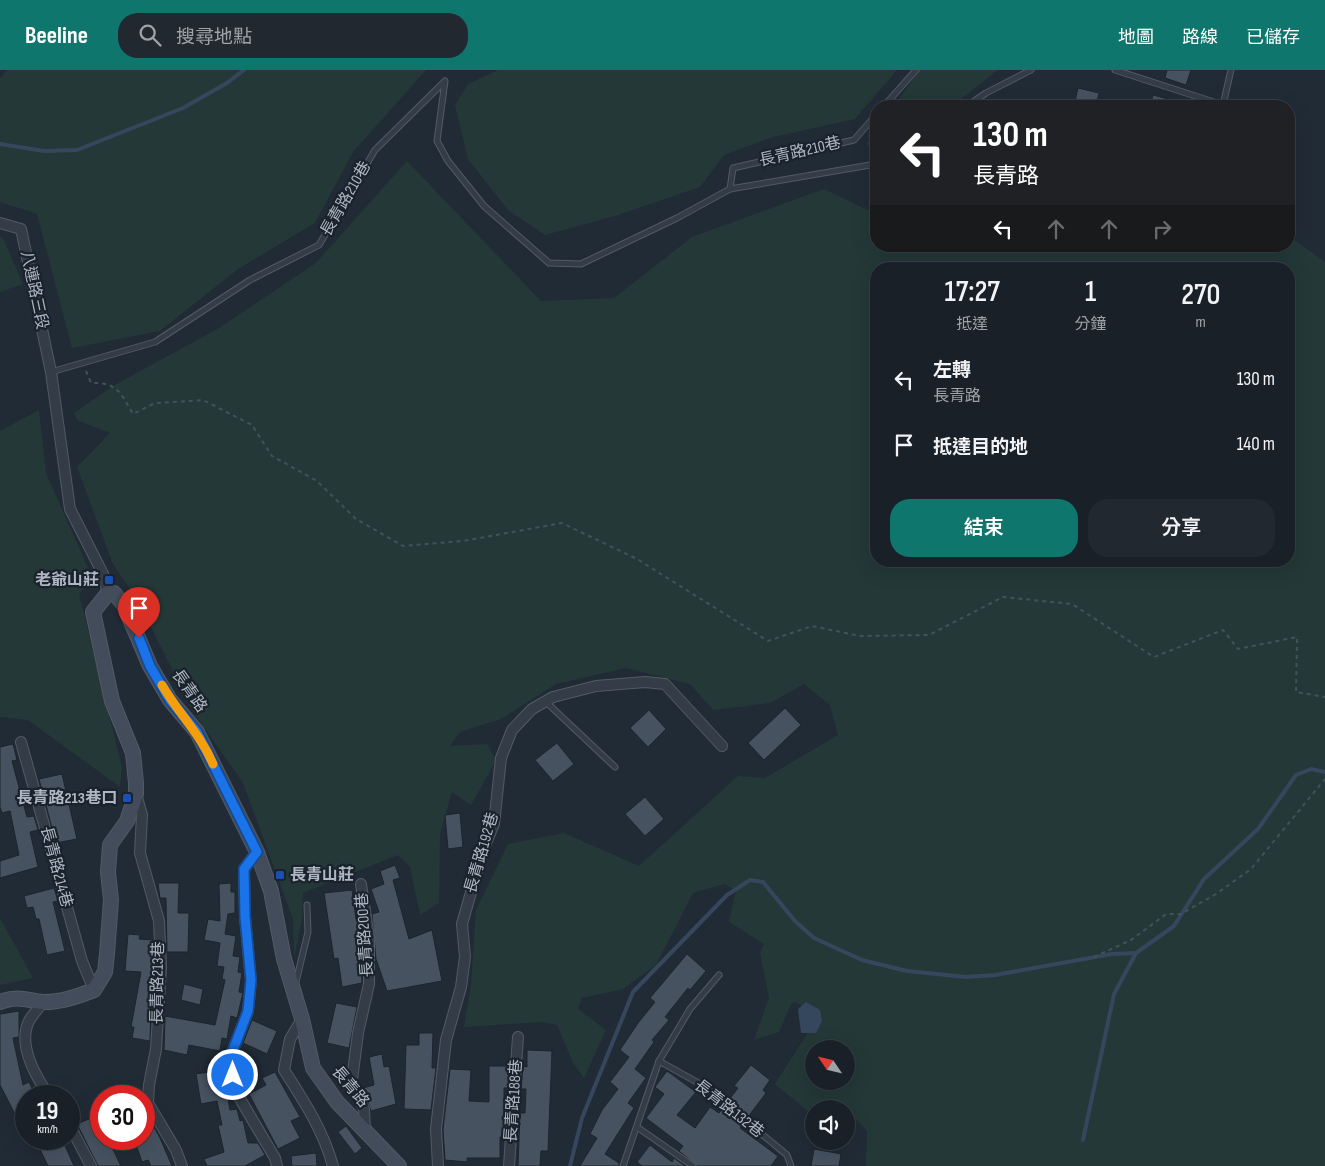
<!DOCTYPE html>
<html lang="zh-TW">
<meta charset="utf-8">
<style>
body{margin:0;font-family:"Sofia Sans Condensed","Noto Sans TC",sans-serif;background:#222830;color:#f1f3f6;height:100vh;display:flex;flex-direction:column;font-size:19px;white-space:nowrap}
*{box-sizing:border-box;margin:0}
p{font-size:16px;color:#9fa3a8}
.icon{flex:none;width:28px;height:28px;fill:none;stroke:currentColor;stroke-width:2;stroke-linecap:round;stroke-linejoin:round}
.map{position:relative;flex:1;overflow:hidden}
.sheet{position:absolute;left:870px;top:192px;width:425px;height:305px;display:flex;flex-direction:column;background:#192028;border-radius:20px;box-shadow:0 5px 20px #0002,0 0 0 1px #373e45}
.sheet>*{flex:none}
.guide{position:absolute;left:870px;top:30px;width:425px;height:152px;border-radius:20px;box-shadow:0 5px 20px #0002,0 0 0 1px #373e45;background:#202124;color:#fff;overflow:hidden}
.needle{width:32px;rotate:305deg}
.tools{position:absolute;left:805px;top:970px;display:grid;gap:10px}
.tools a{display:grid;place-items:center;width:50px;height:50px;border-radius:50%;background:#192028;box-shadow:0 5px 20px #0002,0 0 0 1px #373e45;font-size:25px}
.speed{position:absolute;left:15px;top:1015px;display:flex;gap:10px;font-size:25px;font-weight:700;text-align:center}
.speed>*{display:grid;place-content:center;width:65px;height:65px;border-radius:50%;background:#192028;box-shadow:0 5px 20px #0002,0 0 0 1px #373e45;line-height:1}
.speed small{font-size:12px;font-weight:400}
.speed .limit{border:8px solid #d22;background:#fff;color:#111}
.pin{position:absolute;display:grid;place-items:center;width:42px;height:42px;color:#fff;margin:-51px -21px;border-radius:50% 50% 50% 0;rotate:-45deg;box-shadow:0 0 5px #0007}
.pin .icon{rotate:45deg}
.me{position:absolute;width:55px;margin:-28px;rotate:0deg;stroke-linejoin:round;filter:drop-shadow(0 0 4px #0008)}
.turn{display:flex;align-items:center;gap:18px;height:105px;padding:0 20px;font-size:22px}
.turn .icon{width:65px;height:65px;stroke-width:2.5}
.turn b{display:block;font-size:35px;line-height:42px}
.lanes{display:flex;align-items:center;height:48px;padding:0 20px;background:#0003;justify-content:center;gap:25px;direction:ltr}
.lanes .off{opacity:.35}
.eta{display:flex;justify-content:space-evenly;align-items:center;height:85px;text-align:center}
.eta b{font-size:30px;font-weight:600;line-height:35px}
.primary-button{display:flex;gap:10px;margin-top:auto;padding:10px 20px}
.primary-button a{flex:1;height:58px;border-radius:20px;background:#0f766e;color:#fff;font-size:20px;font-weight:600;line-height:58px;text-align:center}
.primary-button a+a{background:#222830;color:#f1f3f6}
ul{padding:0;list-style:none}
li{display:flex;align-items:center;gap:15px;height:65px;padding:0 20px}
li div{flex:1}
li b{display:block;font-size:19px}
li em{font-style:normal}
header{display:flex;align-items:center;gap:30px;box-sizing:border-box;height:70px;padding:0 25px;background:#0f766e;color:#fff}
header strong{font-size:24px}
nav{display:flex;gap:28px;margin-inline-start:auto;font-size:18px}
.search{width:350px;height:45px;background:#222830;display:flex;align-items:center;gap:12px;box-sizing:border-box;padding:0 18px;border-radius:20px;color:#9fa3a8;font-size:19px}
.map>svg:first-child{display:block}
.green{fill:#243838;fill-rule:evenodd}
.water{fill:#35475d}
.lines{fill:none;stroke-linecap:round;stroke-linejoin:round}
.stream{stroke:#35475d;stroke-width:4}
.building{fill:#475260;stroke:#1c242d}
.lane-casing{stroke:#525a65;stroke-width:7}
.street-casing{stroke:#525a65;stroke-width:12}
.secondary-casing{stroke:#525a65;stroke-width:16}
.path{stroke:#405355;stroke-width:2;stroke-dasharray:4 4;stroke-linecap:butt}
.lane{stroke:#343d47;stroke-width:5}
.street{stroke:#343d47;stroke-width:10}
.secondary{stroke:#424c5a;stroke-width:14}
.route-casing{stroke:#114b97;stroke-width:12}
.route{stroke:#1a73e8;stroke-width:9}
.slow{stroke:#f59e0b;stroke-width:9}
.transit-dot{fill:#1a4fb4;stroke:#1a222b;stroke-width:2}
.labels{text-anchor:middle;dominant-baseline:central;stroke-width:4.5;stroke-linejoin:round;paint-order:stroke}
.street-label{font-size:16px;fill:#afb7c4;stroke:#1a222b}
.poi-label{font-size:16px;font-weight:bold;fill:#afb7c4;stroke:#1a222b;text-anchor:end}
</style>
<header>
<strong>Beeline</strong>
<div class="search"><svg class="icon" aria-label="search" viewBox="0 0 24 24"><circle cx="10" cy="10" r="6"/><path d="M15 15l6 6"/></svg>搜尋地點</div>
<nav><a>地圖</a><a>路線</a><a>已儲存</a></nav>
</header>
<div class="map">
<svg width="1325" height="1096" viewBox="0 0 1325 1096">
<rect width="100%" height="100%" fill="#212b36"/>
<g class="green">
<polygon points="7,0 426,0 353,82 315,153 238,199 160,261 72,278 37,144 0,132 0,8"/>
<polygon points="498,0 897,0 855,49 773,67 724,85 700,117 615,146 545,165 508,140 468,89 455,35 468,14"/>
<polygon points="920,0 998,0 952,36 894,36"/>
<polygon points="876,61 876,80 866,74"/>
<path d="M407,91L541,231L614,228L692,167L824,119L876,144V176H1289V166L1325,192V1096H866L867,1061L853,1046H846V1039H814V1042L808,1041L775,1014L819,945L795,932L791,934L779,962L754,970L769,928L760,883L764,874L729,852L736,820L724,814L693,823L656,895L623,919L582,928L578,939L606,960L584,1008L573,993L557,955L543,952L464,957L471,915L476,840L508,774L564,763L639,796L738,706L765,708L838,665L830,635L804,614L770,633L713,640L690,614L626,598L556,614L501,649L460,662L450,676L487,674L496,690L471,735L452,722L440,764L439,833L420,845L410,797L398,785L303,823L302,849L294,888L293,849L243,713L194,643L139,533L113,494L77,397L110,363L77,350L74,343L113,316L219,258L316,193ZM876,199H1289V491H876ZM814,979H846V1011H814Z"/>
<polygon points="0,167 3,168 23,214 0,222"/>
<polygon points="39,340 46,403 92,507 79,524 122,697 120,717 28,650 0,647 0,361"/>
<polygon points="0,848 33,908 0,915"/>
</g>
<polygon class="water" points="806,932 820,940 822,951 816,963 801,963 798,939"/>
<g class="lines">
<g class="stream">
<polyline points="0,74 44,81 77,80 183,38 227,13 244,0"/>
<polyline points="1083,1070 1114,924 1136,883"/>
<polyline points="570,1096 582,1048 633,922 727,825 750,810 763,812 795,851 814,868 862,890 907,901 966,907 995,905 1112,884 1136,883 1174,856 1204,809 1258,759 1296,705 1311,699 1325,702"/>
</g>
</g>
<g class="building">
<polygon points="1167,0 1191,0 1186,15 1165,8"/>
<polygon points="1078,18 1099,23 1096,36 1074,36"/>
<polygon points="1153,25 1183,33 1183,36 1150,36"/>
<polygon points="785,638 801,655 764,690 748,673"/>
<polygon points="649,640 666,659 648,677 630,658"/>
<polygon points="557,673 574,694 553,711 535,690"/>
<polygon points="13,674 17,690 12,691 27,747 34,746 38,760 30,762 38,797 0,808 0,791 19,785 10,741 2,743 0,737 0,677"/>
<polygon points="62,704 77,769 56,773 39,709"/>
<polygon points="645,727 664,749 645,766 625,744"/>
<polygon points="460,743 463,777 448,779 445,745"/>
<polygon points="395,795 400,808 393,810 409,869 432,860 442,911 387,921 376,889 372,844 379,842 371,819 384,814 380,801"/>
<polygon points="158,813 179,813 178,843 189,843 188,882 167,882 166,828 160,828"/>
<polygon points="231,813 231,822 235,822 235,843 228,844 225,864 236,866 233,886 240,887 238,902 242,903 239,922 243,923 237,948 231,946 227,969 222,968 220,981 189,975 187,985 164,980 165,946 215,955 225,910 222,909 224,897 217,896 220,873 204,870 208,849 220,851 219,814"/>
<polygon points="54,818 58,831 53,832 65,881 47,885 39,849 36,849 33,837 27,838 24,826"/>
<polygon points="352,820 356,849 358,848 362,913 342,917 338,888 334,889 324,823"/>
<polygon points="128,864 140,865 139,869 153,870 150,971 132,968 134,957 131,957 141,902 125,901"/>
<polygon points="687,884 706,901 690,920 688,918 665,947 669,950 652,970 654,972 635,999 646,1008 628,1033 634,1038 605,1084 619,1093 619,1096 580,1096 597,1068 590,1064 602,1040 618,1019 610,1012 629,987 620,980 638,953 655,932 650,928"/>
<polygon points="184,914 203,919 200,935 181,930"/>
<polygon points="336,933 357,937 349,978 327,973"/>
<polygon points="19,941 19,967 13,968 23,1015 29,1012 36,1026 26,1026 26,1043 17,1048 0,1015 0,944"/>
<polygon points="252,950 277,961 267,984 243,973"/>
<polygon points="419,963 433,963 432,998 436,998 431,1040 404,1039 406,975 419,975"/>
<polygon points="527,980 552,981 548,1081 541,1081 540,1096 518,1096 520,1043 525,1043 526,1019 521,1019 523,996 527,997"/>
<polygon points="382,984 384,997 389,996 396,1034 371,1041 363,1018 374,1015 369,987"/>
<polygon points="751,995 770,1010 763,1020 766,1023 748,1047 728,1031 738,1018 734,1016"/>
<polygon points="489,996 509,996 508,1018 504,1018 504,1042 506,1042 504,1068 500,1067 500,1088 467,1088 467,1092 445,1090 443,1059 450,999 471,1000 469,1031 489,1032"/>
<polygon points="221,1000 216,1022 220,1023 225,1012 227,1025 232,1029 228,1029 230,1040 237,1039 240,1051 243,1050 248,1073 258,1073 265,1085 245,1096 207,1096 204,1089 224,1082 218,1055 222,1055 217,1031 201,1034 196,1004"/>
<polygon points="667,1001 696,1022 677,1045 695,1058 710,1037 719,1043 723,1038 743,1054 740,1058 778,1086 771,1096 697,1096 679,1081 683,1076 646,1048 664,1024 655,1017"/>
<polygon points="275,1002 300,1047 291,1051 300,1068 278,1079 249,1024 266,1015 262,1008"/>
<polygon points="144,1039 160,1068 172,1096 151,1096 148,1090 142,1092 134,1069 144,1069"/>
<polygon points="96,1046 101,1059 101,1069 108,1069 121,1096 98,1096 77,1054"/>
<polygon points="346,1056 362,1078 355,1084 338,1062"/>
<polygon points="35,1069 54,1069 56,1074 63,1071 74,1096 48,1096"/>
<polygon points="650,1075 672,1092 674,1088 685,1096 642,1096 637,1092"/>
<polygon points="814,1079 841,1084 839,1096 811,1096"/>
<polygon points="316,1083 317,1096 292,1096 291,1086"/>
</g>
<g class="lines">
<g class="lane-casing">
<g id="lane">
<polyline points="1115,0 1223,35 1231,0"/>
<polyline points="884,36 916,0"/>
<polyline points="967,36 986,23 1031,0"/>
<polyline points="730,119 876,94"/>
<polyline points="51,302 155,272 250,210 319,175 375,80 445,11 437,71 448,91 484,136 549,193 581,194 677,148 730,119 733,98 854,70 876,45"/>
<polyline points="546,632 615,697"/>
<polyline points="295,916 308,862 307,835"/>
<polyline points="659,991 690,939 719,905"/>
<polyline points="637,1057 693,1096"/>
<polyline points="623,1096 659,991 704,1016 787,1085 791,1096"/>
</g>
</g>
<g class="street-casing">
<g id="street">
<polyline points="0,153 21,159 51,302 70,439 103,504 108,523"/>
<polyline points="21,672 82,891 94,920"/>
<polyline points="136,724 142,745 140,783 159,851 161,897 156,979 149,1015 148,1033 176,1080 182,1096"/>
<polyline points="257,782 244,799 245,847 251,911 248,941 230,988 236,1022 275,1088 277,1096"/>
<polyline points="361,814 369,868 369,914 358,963 352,1010 364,1039 365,1062"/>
<path d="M43,932C39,938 33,944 29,951C17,975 36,1007 49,1026"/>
<path d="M302,949L290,969L284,1000C304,1031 323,1060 333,1096"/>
<polyline points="69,1054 91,1096"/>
<polyline points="438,1096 436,1059 446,970 461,917 465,887 462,854 483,780 494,754 501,688 512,660 532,639 553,627 596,616 645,612 665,614 722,676"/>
<polyline points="509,1096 518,967"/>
</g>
</g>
<g class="secondary-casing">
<path id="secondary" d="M0,932C19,925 25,930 43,932C60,933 79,926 94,920L105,902L107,884L111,830L108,802L110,775L127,751L136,724V713L133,683L112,631L93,542L108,523H114L124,535L150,596L170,630L197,662L257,782L271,821L284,889L302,949L313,998L337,1032L399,1096"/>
</g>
<g class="path">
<path d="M86,301L91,313C117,312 121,323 133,344L155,333L203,330L252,355L272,386L317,411L356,449L403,476L463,471L562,453L637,489L768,571L812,556L860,566L929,565L1003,527L1072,534L1154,587L1223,560L1238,579L1297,567L1296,622L1325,627"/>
<polyline points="1094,887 1131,870 1166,844 1181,844 1216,824 1251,799 1325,709"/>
</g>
<use href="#lane" class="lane"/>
<use href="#street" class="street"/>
<use href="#secondary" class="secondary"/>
</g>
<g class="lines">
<g class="route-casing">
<polyline id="route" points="139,568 150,596 170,630 197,662 257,782 244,799 245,847 251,910 248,941 230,988 233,1005"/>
</g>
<use href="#route" class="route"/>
<path class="slow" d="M162,615C178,643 200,663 213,694"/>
</g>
<g class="transit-dot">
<rect x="104" y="505" width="10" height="10" rx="2.5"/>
<rect x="122" y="723" width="10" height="10" rx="2.5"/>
<rect x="275" y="800" width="10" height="10" rx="2.5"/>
</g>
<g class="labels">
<g class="street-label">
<text transform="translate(800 82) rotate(-13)">長青路210巷</text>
<text transform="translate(346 129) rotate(-60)">長青路210巷</text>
<text transform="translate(34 220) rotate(78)">八連路三段</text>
<text transform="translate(189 621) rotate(55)">長青路</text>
<text transform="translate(482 783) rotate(-74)">長青路192巷</text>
<text transform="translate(56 797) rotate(75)">長青路214巷</text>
<text transform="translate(365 865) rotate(-94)">長青路200巷</text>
<text transform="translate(158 913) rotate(-89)">長青路213巷</text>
<text transform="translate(350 1017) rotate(50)">長青路</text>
<text transform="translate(514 1031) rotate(-86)">長青路188巷</text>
<text transform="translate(729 1039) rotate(38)">長青路132巷</text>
</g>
<g class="poi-label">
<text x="99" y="510">老爺山莊</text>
<text x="117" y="728">長青路213巷口</text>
<text x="290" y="805" text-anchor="start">長青山莊</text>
</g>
</g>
</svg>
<div class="tools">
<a><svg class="needle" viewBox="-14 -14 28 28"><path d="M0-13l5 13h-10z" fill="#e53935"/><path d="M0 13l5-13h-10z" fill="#9fa3a8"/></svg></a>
<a><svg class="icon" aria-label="sound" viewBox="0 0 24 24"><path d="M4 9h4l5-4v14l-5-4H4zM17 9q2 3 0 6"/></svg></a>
</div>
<div class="speed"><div>19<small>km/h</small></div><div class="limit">30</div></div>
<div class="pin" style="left:139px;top:568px;background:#d93025"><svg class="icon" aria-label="arrive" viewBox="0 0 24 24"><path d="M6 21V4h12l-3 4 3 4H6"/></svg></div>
<svg class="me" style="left:233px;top:1005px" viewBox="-20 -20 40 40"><circle r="17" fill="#1a73e8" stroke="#fff" stroke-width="3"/><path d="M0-11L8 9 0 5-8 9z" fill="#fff"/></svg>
<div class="guide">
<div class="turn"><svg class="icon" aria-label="left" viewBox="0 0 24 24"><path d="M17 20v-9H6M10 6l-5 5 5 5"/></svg><div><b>130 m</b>長青路</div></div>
<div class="lanes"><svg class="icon" aria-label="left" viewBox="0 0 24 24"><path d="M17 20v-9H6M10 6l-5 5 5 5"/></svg><svg class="icon off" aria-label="ahead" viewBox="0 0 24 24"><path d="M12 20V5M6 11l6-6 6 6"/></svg><svg class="icon off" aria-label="ahead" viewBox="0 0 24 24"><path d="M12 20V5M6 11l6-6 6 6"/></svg><svg class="icon off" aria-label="right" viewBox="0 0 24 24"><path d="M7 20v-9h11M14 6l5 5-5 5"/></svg></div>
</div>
<section class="sheet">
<div class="eta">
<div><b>17:27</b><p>抵達</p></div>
<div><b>1</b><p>分鐘</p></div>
<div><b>270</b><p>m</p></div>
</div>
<ul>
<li><svg class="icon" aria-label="left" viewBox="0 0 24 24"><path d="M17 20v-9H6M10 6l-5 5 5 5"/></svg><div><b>左轉</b><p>長青路</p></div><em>130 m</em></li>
<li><svg class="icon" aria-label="arrive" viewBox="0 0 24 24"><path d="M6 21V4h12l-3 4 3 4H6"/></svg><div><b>抵達目的地</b></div><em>140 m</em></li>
</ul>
<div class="primary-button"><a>結束</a><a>分享</a></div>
</section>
</div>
